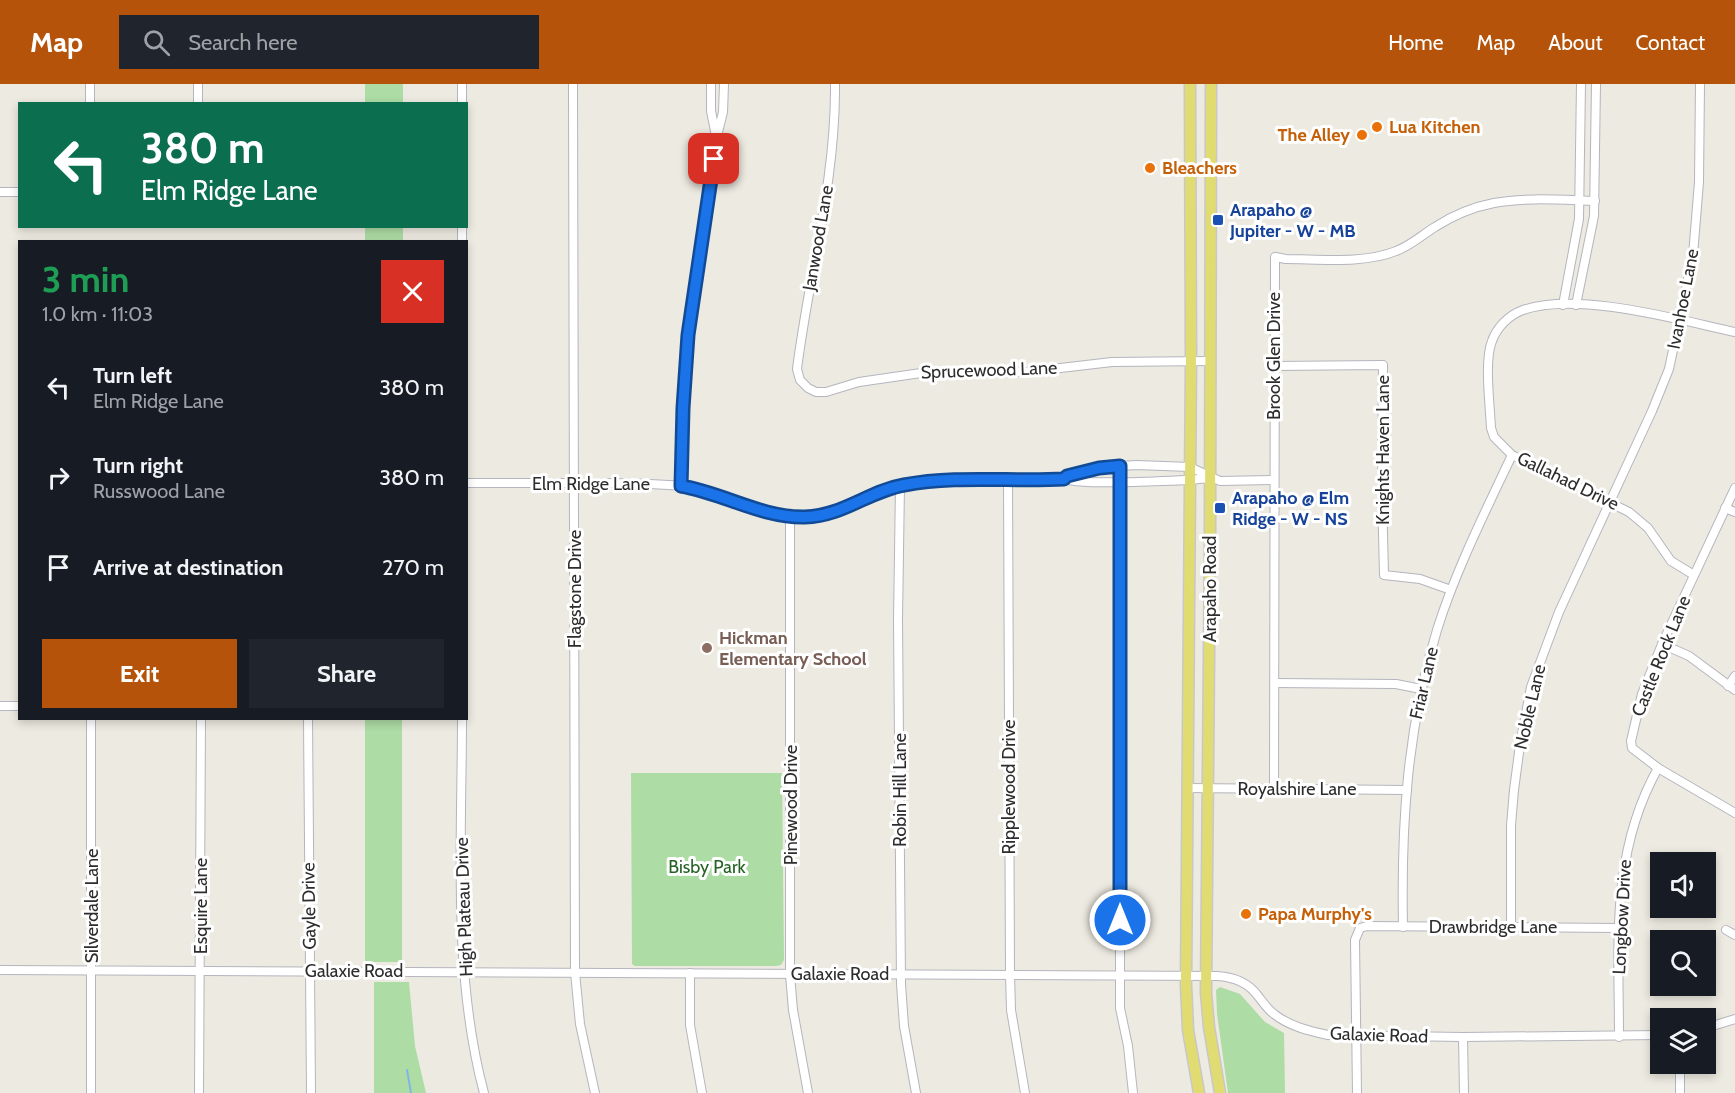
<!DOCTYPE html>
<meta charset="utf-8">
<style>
body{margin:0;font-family:Cabin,sans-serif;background:#20242c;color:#f1f3f6;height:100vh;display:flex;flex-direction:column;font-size:22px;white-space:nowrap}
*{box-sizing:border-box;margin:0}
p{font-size:20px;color:#9ea1a6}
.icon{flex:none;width:33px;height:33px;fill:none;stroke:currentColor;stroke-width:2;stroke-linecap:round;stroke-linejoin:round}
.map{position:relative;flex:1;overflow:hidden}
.panel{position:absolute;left:18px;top:156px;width:450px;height:480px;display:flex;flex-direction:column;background:#171b24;border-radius:0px;box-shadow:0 3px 9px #0003}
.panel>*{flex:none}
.hud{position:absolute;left:18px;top:18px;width:450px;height:126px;border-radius:0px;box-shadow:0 3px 9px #0003;background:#0b6e4f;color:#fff;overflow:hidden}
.tools{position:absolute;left:1650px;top:768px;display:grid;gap:12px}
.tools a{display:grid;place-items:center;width:66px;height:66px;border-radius:0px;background:#171b24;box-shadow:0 3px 9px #0003;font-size:30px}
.pin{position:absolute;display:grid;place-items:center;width:51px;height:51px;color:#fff;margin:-26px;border-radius:12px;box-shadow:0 3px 9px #0006}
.me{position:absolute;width:66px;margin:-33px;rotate:0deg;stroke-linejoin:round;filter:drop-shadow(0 0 4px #0008)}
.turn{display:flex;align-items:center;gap:21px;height:126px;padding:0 24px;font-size:27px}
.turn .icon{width:78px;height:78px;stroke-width:2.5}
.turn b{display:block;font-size:42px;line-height:51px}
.round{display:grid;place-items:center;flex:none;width:63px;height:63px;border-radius:0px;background:#20242c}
.headline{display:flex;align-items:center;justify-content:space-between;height:102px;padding:0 24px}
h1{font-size:36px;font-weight:700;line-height:45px;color:#1e9e55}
.action{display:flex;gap:12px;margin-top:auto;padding:12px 24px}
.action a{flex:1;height:69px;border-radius:0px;background:#b45309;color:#fff;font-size:24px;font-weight:700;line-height:69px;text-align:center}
.action a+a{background:#20242c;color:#f1f3f6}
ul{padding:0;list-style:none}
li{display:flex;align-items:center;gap:18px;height:90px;padding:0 24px}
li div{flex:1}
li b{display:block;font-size:22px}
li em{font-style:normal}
header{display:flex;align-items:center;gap:36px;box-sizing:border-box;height:84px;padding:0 30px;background:#b45309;color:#fff}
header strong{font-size:28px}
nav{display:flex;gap:33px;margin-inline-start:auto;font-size:21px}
.search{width:420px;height:54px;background:#20242c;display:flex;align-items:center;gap:15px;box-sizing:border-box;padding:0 21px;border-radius:0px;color:#9ea1a6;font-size:22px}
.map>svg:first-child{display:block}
.green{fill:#addca5}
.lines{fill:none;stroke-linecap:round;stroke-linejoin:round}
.stream{stroke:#82b6e2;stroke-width:2}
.minor-casing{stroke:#b5b5bf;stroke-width:10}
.major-casing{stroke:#c8c8c8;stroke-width:13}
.minor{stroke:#fff;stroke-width:8}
.major{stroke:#e1dc72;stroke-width:10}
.route-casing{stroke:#114b97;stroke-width:15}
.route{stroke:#1a73e8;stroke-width:10}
.food-dot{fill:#e8710a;stroke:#fff;stroke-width:2}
.transit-dot{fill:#1a4fb4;stroke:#fff;stroke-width:2}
.education-dot{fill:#8d6e63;stroke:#fff;stroke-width:2}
.labels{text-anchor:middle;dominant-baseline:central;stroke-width:6;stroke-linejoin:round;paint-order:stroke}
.food-label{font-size:18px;font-weight:bold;fill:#c56008;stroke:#fff;text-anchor:start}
.transit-label{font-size:18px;font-weight:bold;fill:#164399;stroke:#fff;text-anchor:start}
.street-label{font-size:18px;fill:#2d2d2d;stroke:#fff}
.education-label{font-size:18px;font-weight:bold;fill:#785e54;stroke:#fff;text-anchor:start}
.park-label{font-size:18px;fill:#256324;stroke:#fff}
</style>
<header>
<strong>Map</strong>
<div class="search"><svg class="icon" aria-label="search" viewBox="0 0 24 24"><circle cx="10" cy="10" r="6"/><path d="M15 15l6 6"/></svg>Search here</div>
<nav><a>Home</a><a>Map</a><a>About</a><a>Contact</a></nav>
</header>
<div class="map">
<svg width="1735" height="1009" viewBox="0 0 1735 1009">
<rect width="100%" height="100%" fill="#edeae1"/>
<g class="green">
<rect x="365" y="0" width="38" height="19"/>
<rect x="365" y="143" width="38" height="14"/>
<rect x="365" y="635" width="37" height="243"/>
<polygon points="631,689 782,689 784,876 781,881 776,882 635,882 632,880"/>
<polygon points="374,898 409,898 415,962 426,1009 374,1009"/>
<polygon points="1220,903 1240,910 1265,938 1284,949 1285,1009 1228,1009 1217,930 1216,906"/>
</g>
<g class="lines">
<polyline class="stream" points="407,986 411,1009"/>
<g class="minor-casing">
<g id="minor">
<polyline points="198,0 198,20"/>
<polyline points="462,0 462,20"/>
<polyline points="573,0 575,888 580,940 595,1009"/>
<polyline points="711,0 711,27 716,52"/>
<path d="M835,0C836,96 809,190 797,285L800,296L808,304L816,308H826L859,298L921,289L1026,288L1112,278L1210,277"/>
<polyline points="90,20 90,0"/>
<polyline points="0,108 20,108"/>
<polyline points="462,142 462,158"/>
<polyline points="1563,221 1579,135 1581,0"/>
<polyline points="1576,221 1594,132 1596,0"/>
<polyline points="1274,282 1383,281 1382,409 1384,491 1420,495 1451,506"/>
<polyline points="1120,382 1120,924 1128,962 1133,1009"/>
<polyline points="1064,395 1067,392 1099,383 1137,381 1190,383 1220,397 1274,396"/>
<polyline points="1008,396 1010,890 1011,926 1025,1009"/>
<path d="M466,399C509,399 551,399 594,399C622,399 651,399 680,402C722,406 759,433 802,433C839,433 867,410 901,401C953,388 1011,398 1064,395C1087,400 1111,398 1135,398C1160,397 1185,397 1210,394"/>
<polyline points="900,401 898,536 901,900 904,942 916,1009"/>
<polyline points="681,402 683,324 688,251 711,103 717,52 723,28 724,0"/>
<polyline points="1735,404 1662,560 1642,610 1631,657 1632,664 1658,684 1735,729"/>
<polyline points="1725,424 1735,428"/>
<polyline points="790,432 790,891 793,926 808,1009"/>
<path d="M1694,491L1671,477L1648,444L1629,428L1512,371L1494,353L1491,344C1490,321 1484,277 1492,257C1497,243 1509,231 1523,226C1577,207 1679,236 1735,248"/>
<polyline points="1662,560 1689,572 1735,606"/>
<polyline points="1275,599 1396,600 1421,605"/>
<polyline points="1728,602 1735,592"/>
<polyline points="0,622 20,622"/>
<polyline points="91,634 91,1009"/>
<polyline points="308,634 311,1009"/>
<path d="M462,634C462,757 452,890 484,1009"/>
<polyline points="1187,704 1407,706"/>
<path d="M1274,705L1275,173L1286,175C1319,175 1365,180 1396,167C1410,162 1422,151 1435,143C1452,132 1473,123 1494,119C1526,113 1562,116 1595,117"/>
<path d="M1403,843C1401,741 1407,644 1437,546C1455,488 1486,426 1512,371"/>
<polyline points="1511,843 1511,741 1514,706 1520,661 1531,603 1559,528 1652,327 1669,285 1693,171 1699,98 1700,0"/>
<polyline points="1726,846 1735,851"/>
<path d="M0,886L1217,892C1234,893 1248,898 1258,912C1263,918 1267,925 1274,930C1289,942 1309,947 1328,951L1463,953L1660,951"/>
<polyline points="690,889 690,941 702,1009"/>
<polyline points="1706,944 1735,935"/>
<polyline points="1463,953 1464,1009"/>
<path d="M1619,953C1619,858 1610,770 1658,684"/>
<polyline points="199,1009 201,634"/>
<polyline points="1357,1009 1355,856 1360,844 1367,842 1619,844"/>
<polyline points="1680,1009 1680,980"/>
</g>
</g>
<g class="major-casing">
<g id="major">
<polyline points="1190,0 1191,277 1186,901 1188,946 1199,1009"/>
<polyline points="1211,0 1210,459 1206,909 1209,943 1220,1009"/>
</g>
</g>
<use href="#minor" class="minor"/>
<use href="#major" class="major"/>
</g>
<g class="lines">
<g class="route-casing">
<path id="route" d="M714,75L688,251L683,324L681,402C723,409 762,434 805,433C843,432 869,407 904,401C957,391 1011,398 1064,395L1067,392L1099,384L1120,382V836"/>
</g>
<use href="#route" class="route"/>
</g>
<g class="food-dot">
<circle cx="1377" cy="43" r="6"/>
<circle cx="1362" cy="51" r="6"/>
<circle cx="1150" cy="84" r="6"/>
<circle cx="1246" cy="830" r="6"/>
</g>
<g class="transit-dot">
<rect x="1212" y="130" width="12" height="12" rx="3"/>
<rect x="1214" y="418" width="12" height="12" rx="3"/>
</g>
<circle class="education-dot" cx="707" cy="564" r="6"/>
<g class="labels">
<g class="food-label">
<text x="1389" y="43">Lua Kitchen</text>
<text x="1350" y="51" text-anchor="end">The Alley</text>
<text x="1162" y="84">Bleachers</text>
<text x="1258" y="830">Papa Murphy's</text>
</g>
<g class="transit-label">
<text x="1230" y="126">Arapaho @<tspan x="1230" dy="21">Jupiter - W - MB</tspan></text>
<text x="1232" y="414">Arapaho @ Elm<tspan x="1232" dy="21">Ridge - W - NS</tspan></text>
</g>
<g class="street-label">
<text transform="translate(818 154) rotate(-80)">Janwood Lane</text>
<text transform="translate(1683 215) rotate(-79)">Ivanhoe Lane</text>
<text transform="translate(1274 272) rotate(-90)">Brook Glen Drive</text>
<text transform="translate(989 286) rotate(-2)">Sprucewood Lane</text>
<text transform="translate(1383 366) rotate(-90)">Knights Haven Lane</text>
<text transform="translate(1568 397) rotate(26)">Gallahad Drive</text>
<text x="591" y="400">Elm Ridge Lane</text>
<text transform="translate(575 505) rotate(-90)">Flagstone Drive</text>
<text transform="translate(1210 505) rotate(-90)">Arapaho Road</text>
<text transform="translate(1661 572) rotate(-68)">Castle Rock Lane</text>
<text transform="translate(1424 599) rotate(-77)">Friar Lane</text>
<text transform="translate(1530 623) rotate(-77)">Noble Lane</text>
<text transform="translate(1009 703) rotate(-90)">Ripplewood Drive</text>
<text x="1297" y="705">Royalshire Lane</text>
<text transform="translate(900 706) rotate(-90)">Robin Hill Lane</text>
<text transform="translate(791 721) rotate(-90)">Pinewood Drive</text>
<text transform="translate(92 822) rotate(-90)">Silverdale Lane</text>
<text transform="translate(201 822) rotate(-90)">Esquire Lane</text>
<text transform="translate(309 822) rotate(-91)">Gayle Drive</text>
<text transform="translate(464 823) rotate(-92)">High Plateau Drive</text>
<text transform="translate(1622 833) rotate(-87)">Longbow Drive</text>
<text x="1493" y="843">Drawbridge Lane</text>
<text x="354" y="887">Galaxie Road</text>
<text x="840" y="890">Galaxie Road</text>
<text transform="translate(1379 951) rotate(2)">Galaxie Road</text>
</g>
<g class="education-label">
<text x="719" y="554">Hickman<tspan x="719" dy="21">Elementary School</tspan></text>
</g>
<g class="park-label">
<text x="707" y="783">Bisby Park</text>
</g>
</g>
</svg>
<div class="tools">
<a><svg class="icon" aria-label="sound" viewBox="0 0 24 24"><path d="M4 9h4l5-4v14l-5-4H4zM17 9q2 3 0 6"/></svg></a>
<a><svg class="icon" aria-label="search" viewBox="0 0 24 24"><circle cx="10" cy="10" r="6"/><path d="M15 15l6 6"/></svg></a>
<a><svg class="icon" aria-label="layers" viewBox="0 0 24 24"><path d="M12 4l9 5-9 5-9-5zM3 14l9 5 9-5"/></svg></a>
</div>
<div class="pin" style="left:714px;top:75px;background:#d93025"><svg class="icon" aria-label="arrive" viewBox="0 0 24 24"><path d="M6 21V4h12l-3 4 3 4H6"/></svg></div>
<svg class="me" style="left:1120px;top:836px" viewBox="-20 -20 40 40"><circle r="17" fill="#1a73e8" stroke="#fff" stroke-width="3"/><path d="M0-11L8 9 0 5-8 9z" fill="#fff"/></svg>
<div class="hud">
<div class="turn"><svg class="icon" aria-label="left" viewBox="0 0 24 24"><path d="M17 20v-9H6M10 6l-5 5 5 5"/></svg><div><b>380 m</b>Elm Ridge Lane</div></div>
</div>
<section class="panel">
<div class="headline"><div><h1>3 min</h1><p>1.0 km · 11:03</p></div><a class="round" style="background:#d93025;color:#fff"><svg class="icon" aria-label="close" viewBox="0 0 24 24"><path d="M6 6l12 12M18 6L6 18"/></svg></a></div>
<ul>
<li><svg class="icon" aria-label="left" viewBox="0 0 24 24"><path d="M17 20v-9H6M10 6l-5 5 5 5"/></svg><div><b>Turn left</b><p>Elm Ridge Lane</p></div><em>380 m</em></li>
<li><svg class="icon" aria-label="right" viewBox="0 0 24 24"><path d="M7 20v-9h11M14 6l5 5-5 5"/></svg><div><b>Turn right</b><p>Russwood Lane</p></div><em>380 m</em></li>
<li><svg class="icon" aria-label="arrive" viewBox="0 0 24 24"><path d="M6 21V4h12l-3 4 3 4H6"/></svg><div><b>Arrive at destination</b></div><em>270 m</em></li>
</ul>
<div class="action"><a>Exit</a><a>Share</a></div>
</section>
</div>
